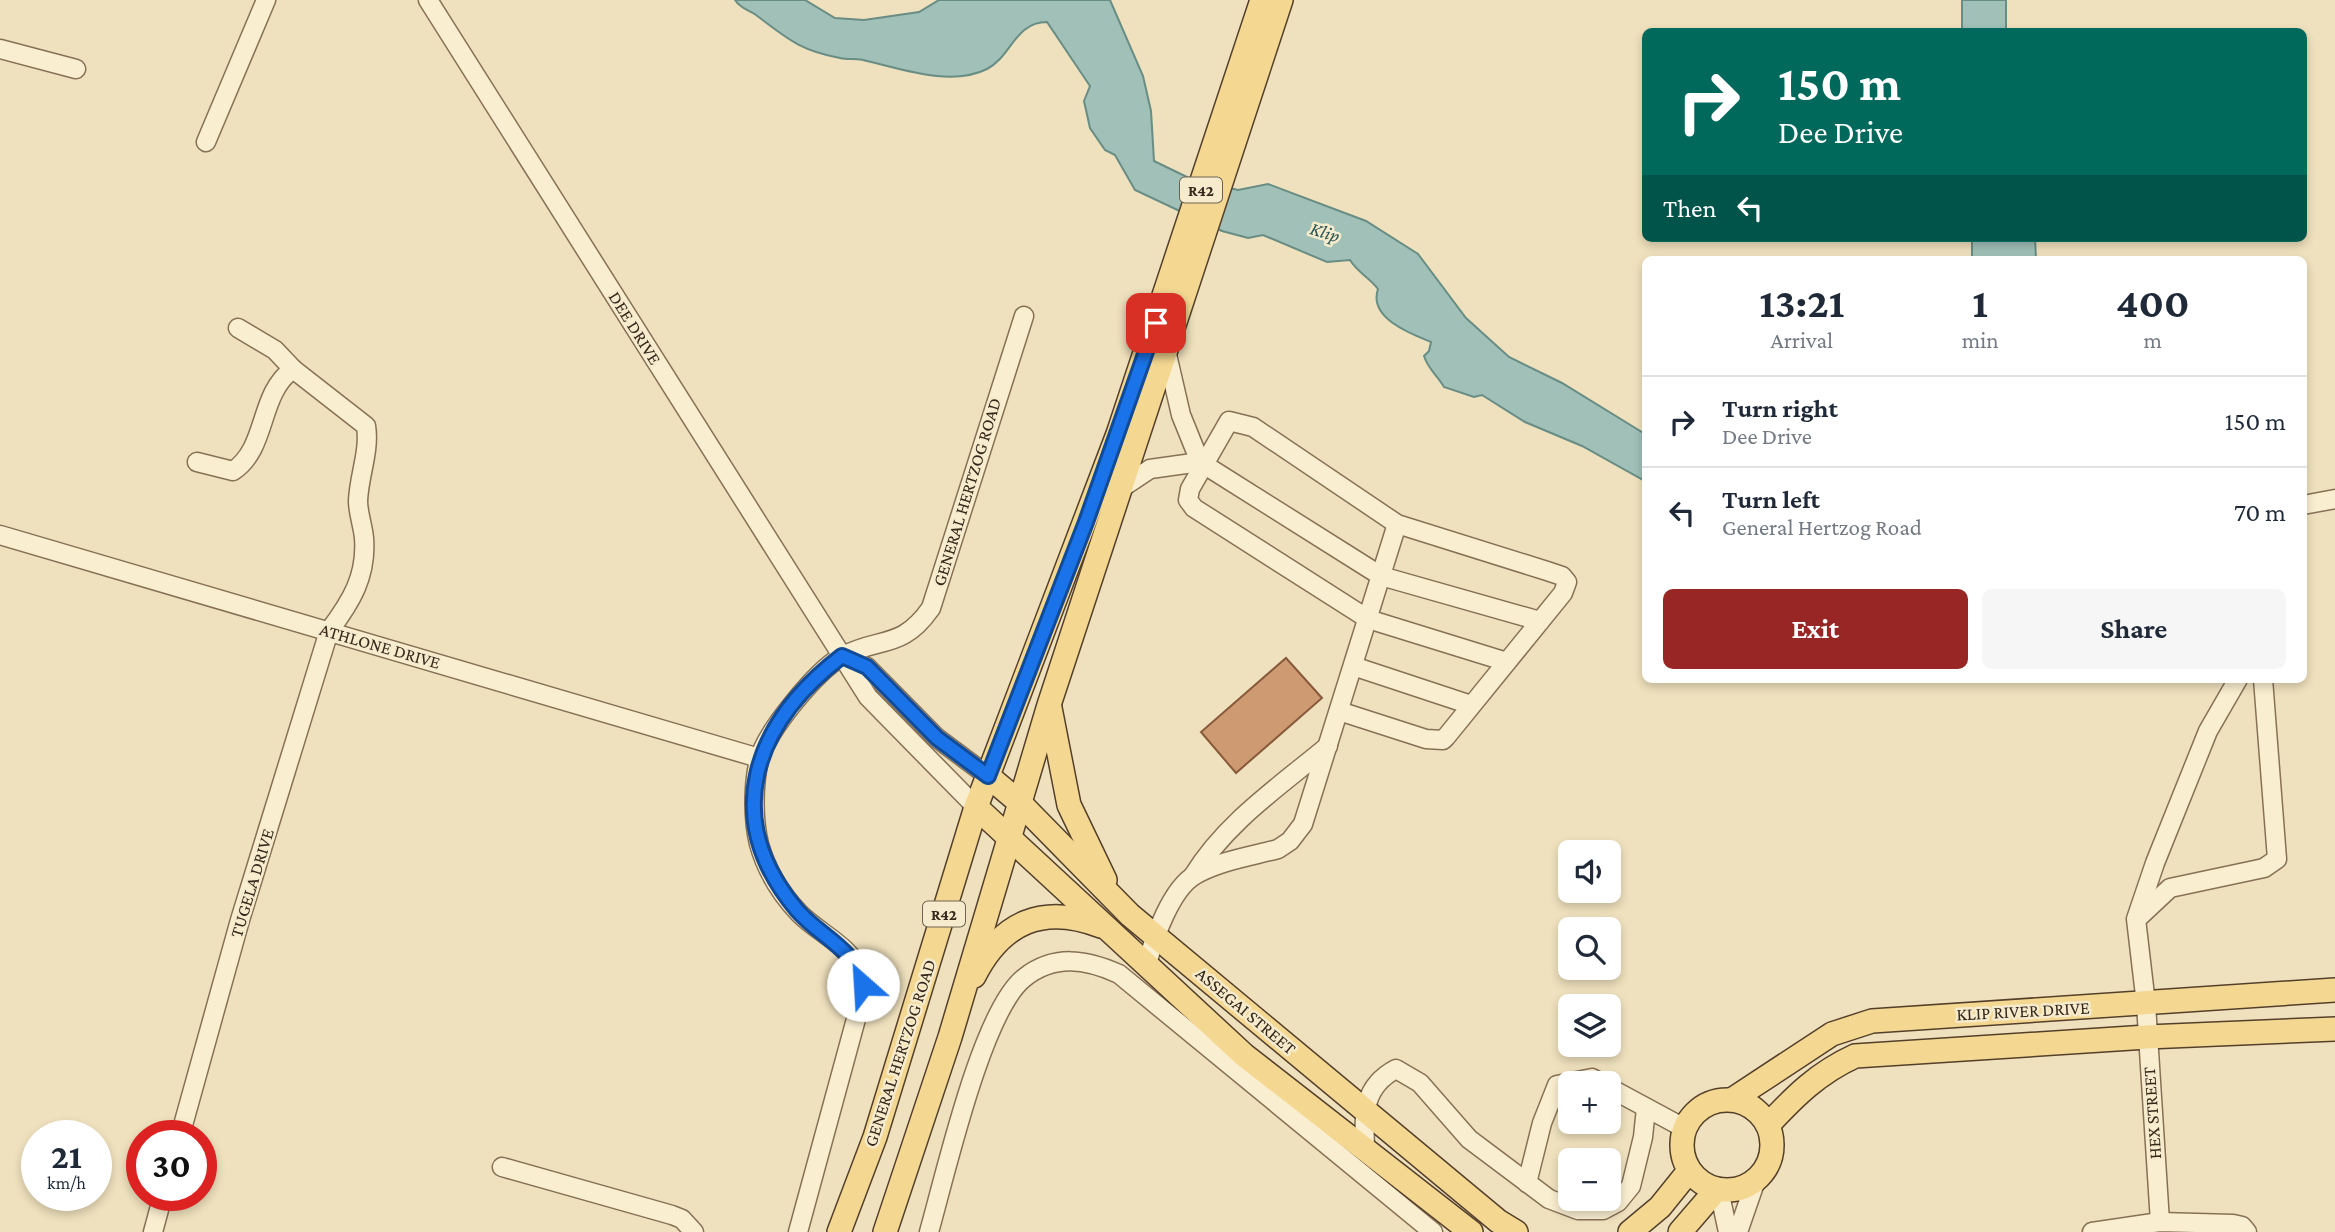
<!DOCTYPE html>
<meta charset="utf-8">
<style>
body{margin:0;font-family:"Crimson Pro",serif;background:#f6f6f7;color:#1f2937;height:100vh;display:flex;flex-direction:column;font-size:26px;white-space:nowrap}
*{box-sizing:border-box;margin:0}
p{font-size:23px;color:#747a83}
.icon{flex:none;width:38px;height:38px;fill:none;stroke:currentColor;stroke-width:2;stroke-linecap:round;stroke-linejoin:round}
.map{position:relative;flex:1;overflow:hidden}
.sheet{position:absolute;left:1642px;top:256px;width:665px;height:427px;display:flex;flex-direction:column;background:#fff;border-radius:10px;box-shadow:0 4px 10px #0003}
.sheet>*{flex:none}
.top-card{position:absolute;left:1642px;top:28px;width:665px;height:214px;border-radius:10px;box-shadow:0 4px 10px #0003;background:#00695c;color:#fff;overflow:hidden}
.buttons{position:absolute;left:1558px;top:840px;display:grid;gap:14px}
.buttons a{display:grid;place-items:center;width:63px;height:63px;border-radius:10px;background:#fff;box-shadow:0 4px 10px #0003;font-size:35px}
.speed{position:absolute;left:21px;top:1120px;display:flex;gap:14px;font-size:35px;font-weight:700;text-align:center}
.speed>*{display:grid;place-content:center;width:91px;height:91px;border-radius:50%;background:#fff;box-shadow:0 4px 10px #0003;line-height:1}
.speed small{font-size:18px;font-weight:400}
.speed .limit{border:10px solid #d22;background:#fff;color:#111}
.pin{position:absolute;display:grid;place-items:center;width:60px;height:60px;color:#fff;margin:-30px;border-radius:14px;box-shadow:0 4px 10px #0006}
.me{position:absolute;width:77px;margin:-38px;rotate:334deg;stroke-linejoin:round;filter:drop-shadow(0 0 5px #0008)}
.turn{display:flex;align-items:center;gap:24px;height:147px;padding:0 21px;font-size:32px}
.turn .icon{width:91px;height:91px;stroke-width:2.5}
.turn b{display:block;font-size:49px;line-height:60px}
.then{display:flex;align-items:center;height:66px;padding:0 21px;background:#0003;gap:14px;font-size:26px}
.eta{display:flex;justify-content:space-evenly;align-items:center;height:119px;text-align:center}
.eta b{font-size:42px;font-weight:700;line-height:49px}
.cta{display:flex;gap:14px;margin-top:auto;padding:14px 21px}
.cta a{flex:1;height:80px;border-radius:10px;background:#972624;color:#fff;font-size:28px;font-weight:700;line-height:80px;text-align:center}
.cta a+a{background:#f6f6f7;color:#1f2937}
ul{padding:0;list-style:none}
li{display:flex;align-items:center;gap:21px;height:91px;padding:0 21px;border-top:2px solid #e0e1e3}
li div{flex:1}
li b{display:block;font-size:26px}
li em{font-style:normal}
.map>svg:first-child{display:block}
.water{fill:#a1c0b7;stroke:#688d85;stroke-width:2}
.building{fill:#ce9a71;stroke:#875a3b;stroke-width:2}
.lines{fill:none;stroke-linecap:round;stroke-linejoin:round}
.minor-casing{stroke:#877156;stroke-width:21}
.major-casing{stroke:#543f2b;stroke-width:26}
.minor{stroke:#faeed0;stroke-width:18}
.major{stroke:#f4d892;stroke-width:23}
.route-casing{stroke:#114b97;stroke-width:18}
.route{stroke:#1a73e8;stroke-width:12}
.labels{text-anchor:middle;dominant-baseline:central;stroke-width:5;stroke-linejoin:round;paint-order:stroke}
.shield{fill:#f6ebcd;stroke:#706250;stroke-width:2}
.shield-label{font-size:16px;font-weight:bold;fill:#36281b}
.street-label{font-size:18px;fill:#36281b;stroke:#f6ebcd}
.water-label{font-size:19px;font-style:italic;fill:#2a5654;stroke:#f6ebcd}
</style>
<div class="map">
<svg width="2335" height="1232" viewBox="0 0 2335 1232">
<rect width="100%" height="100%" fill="#efe1bd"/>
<g class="water">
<path d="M735,0H805L835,18L864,20L919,12L939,0H1110L1143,76L1151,111L1154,161L1189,178L1238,190L1268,184L1366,221L1418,254L1466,318L1509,357L1562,383L1645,434V481L1582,446L1525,422L1482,395L1474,397L1444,387C1437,375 1428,369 1424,356L1429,351L1431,342C1411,334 1368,318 1378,289C1369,277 1358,273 1350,260L1327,262L1263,235L1248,238L1222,231L1135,190L1115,155L1105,150L1090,128L1084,101L1090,86L1047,22C1015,22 1011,57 987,69C951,87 902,69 867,61C858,58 849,60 840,58C799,50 788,39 756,15C747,9 741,9 735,0Z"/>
<rect x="1962" y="0" width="44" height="31"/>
<polygon points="1972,238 2035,238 2036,259 1972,259"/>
</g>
<polygon class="building" points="1286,658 1322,698 1236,773 1201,732"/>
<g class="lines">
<g class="minor-casing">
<g id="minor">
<polyline points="428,0 868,697 976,807"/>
<polyline points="0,49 76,69"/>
<polyline points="206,142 266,0"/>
<polyline points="238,328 275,350 293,369"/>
<polyline points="1166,350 1181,415 1200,462 1381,576 1540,621"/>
<polyline points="1120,489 1150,469 1200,462"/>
<polyline points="2303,505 2335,499"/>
<polyline points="0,535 759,758"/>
<polyline points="842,656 867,667 937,738 988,776"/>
<polyline points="1353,666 1471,705"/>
<polyline points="1339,711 1426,739 1443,740 1446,737 1563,593 1567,582 1562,576 1547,571 1397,524 1253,427 1229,421 1190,489 1188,500 1194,508 1368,619 1507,662"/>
<path d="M1193,876C1226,822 1280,786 1328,746"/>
<polyline points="2139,917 2170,888 2264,868 2277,859 2263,679"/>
<path d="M1147,964C1154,938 1171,889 1195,875C1219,861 1252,856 1278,849L1290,841L1303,824L1397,524"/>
<polyline points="1608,1087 1684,1128"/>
<path d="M180,1136L240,920L329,631C351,602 367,576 364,538C363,526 358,513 358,501C359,475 370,451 366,426L293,369C258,394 268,448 233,471L197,462"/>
<path d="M1365,1150C1364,1115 1362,1087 1396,1069L1420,1083L1469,1139L1549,1199L1578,1210H1603L1618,1202L1631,1186L1643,1137L1646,1108"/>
<polyline points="502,1167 672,1215 682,1219 694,1232"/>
<polyline points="1527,1183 1542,1123 1557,1085 1592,1078 1601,1083"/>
<polyline points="1719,1190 1728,1232"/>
<polyline points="2160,1222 2146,1004 2136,919 2155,863 2208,731 2238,679"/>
<polyline points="153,1232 163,1195"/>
<path d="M798,1232L859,1008C861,996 864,984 860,972C851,946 817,932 799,913C781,894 766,869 759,844C753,819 753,786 759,760C765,733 817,670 841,657C879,636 901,651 931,608L1024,316"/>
<path d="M929,1232C945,1176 982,1011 1024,978C1054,954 1086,959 1119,974L1433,1232"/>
<polyline points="1738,1232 1756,1180"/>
<polyline points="2092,1232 2160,1222 2233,1224 2242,1226 2247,1232"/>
</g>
</g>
<g class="major-casing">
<g id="major">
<polyline points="1050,708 1069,805 1105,880"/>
<polyline points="988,776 1019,802 1130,915 1498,1221 1516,1232"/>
<polyline points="976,807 1244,1055 1471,1232"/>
<path d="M974,976C1002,921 1044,904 1101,926"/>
<polyline points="1733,1099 1832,1034 1872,1021 2335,990"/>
<circle cx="1727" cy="1145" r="45"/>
<path d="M1768,1125C1795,1096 1818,1073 1855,1056L2147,1037L2335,1029"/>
<polyline points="839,1232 875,1137 976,807 1118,434 1262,0"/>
<polyline points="885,1232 950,1037 1049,705 1281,0"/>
<polyline points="1630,1232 1660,1207 1689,1171"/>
<polyline points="1680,1232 1717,1189"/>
</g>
</g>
<use href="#minor" class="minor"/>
<use href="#major" class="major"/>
</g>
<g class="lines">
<g class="route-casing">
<path id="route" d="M863,985C855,948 820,937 797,910C720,818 753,724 842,656L867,667L937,738L988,776L1086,522L1156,323"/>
</g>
<use href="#route" class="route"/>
</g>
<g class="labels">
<g class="shield">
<rect x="1180" y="177.5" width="42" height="25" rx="5"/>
<rect x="923" y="901.5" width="42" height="25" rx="5"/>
</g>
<g class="shield-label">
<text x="1201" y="190">R42</text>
<text x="944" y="914">R42</text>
</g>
<g class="street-label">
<text transform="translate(635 328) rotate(58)">DEE DRIVE</text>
<text transform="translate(967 492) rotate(-73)">GENERAL HERTZOG ROAD</text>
<text transform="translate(380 646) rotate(16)">ATHLONE DRIVE</text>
<text transform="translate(252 883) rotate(-73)">TUGELA DRIVE</text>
<text transform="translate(1246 1011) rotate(40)">ASSEGAI STREET</text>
<text transform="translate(2023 1011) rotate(-3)">KLIP RIVER DRIVE</text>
<text transform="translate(900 1053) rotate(-72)">GENERAL HERTZOG ROAD</text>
<text transform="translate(2152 1113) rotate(-94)">HEX STREET</text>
</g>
<g class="water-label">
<text transform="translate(1325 232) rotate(17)">Klip</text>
</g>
</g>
</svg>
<div class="buttons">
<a><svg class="icon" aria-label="sound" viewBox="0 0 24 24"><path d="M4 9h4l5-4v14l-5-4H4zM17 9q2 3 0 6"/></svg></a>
<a><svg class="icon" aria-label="search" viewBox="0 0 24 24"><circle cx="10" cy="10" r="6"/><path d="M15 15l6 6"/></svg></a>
<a><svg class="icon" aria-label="layers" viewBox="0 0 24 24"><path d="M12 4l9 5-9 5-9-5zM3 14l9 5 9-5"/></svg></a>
<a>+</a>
<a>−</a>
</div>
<div class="speed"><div>21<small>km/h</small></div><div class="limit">30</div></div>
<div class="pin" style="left:1156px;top:323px;background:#d93025"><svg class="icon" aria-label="arrive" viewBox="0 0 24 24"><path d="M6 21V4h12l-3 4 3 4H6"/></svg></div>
<svg class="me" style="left:863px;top:985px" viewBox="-20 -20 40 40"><circle r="19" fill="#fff"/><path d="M0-13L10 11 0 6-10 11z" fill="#1a73e8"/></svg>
<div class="top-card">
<div class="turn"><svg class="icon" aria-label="right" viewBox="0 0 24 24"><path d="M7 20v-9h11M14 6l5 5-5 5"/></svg><div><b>150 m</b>Dee Drive</div></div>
<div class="then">Then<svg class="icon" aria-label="left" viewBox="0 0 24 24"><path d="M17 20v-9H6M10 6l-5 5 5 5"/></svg></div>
</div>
<section class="sheet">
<div class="eta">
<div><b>13:21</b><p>Arrival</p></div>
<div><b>1</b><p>min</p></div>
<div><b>400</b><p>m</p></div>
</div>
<ul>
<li><svg class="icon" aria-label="right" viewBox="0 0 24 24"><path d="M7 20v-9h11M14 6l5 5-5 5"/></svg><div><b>Turn right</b><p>Dee Drive</p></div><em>150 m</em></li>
<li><svg class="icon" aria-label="left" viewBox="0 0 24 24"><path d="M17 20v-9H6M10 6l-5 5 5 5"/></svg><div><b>Turn left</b><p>General Hertzog Road</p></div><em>70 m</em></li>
</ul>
<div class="cta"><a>Exit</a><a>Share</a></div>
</section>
</div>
